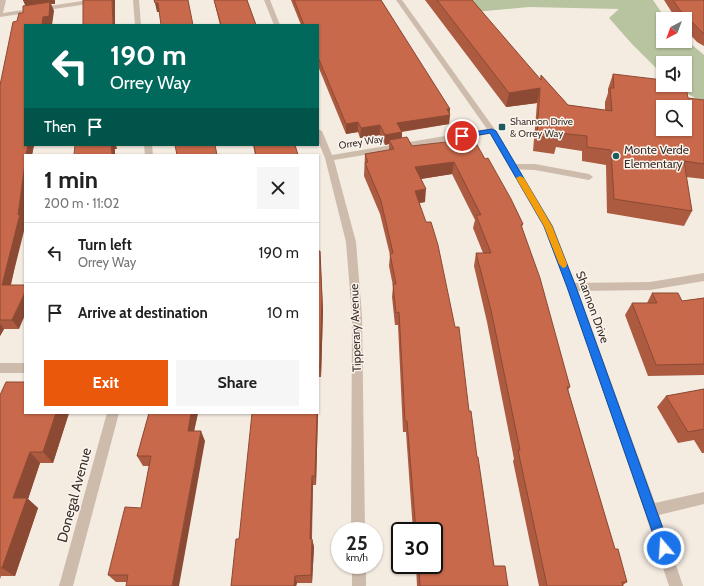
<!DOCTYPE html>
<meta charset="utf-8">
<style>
body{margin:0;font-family:Cabin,sans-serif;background:#f6f6f6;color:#222;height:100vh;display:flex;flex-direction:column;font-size:15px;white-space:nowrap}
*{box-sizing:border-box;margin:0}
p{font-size:13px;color:#767676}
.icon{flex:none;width:22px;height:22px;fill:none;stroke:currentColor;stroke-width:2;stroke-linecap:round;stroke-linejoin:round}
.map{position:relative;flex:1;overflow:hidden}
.details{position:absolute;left:24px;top:154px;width:295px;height:260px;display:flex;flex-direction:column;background:#fff;border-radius:0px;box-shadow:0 1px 3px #0004}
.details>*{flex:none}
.hud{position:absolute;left:24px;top:24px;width:295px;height:122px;border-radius:0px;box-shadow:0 1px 3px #0004;background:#00695c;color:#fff;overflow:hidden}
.needle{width:26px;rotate:221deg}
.buttons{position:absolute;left:656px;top:12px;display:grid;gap:8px}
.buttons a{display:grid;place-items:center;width:36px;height:36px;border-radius:0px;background:#fff;box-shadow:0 1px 3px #0004;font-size:20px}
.speed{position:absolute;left:331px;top:522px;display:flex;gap:8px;font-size:20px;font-weight:700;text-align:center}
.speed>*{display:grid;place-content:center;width:52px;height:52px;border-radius:50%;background:#fff;box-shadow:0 1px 3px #0004;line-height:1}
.speed small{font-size:10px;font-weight:400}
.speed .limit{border:2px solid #111;border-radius:6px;background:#fff;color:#111}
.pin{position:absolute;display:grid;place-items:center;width:34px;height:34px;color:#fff;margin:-17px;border:2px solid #fff;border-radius:50%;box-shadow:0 1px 4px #0007}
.me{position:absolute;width:44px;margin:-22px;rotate:342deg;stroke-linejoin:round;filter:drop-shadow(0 0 3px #0008)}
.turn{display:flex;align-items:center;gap:14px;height:84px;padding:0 20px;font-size:18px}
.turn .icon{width:52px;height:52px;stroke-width:2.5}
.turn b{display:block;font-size:28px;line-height:34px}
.then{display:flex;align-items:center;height:38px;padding:0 20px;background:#0003;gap:8px;font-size:15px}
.round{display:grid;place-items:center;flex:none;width:42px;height:42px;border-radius:0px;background:#f6f6f6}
.overview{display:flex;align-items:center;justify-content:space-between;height:68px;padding:0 20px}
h1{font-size:24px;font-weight:700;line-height:30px}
.primary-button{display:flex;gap:8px;margin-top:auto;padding:8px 20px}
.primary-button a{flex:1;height:46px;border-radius:0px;background:#ea580c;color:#fff;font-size:16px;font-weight:700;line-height:46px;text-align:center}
.primary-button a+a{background:#f6f6f6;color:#222}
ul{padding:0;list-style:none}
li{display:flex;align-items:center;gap:12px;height:60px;padding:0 20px;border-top:1px solid #e0e0e0}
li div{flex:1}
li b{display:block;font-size:15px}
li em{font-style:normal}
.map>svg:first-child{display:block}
.green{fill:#b8c4a0}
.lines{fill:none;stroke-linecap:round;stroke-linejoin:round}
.service{fill:#cdbbac;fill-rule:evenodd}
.minor{fill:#cdbbac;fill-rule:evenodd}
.wall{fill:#ac5a40}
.shaded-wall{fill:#8c4a34}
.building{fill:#c8694b;stroke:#8c4a34;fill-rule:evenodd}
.route{fill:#1a73e8;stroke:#114b97}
.slow{fill:#f59e0b}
.poi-dot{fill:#1f5a5e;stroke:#fbf5ee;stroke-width:1.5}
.labels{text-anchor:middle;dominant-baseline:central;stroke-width:3;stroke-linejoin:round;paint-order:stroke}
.far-poi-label{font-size:10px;fill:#3b302b;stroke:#fbf5ee;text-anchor:start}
.far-street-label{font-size:10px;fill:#3b302b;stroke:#fbf5ee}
.poi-label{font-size:12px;fill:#3b302b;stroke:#fbf5ee;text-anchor:start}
.street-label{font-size:12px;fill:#3b302b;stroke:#fbf5ee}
.near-street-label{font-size:14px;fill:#3b302b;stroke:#fbf5ee}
</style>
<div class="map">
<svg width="704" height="586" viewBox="0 0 704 586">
<rect width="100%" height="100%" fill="#f4ebe1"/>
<polygon class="green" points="464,0 653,0 666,19 663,19 663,41 685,41 685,39 704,55 704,103 681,90 685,85 685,63 663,63 663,75 632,44 609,18 619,9 529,7 474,12"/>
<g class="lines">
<polygon class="service" points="513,164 535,164 589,174 593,177 589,180 535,170 510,169 509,167 510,165"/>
<g class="minor">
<polygon points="0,0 6,0 3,13 89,0 104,0 101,2 0,17"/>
<polygon points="133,0 139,0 141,25 135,25"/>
<polygon points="264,0 270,0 280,25 274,25"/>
<polygon points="396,0 402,0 496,131 553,226 575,283 650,282 704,273 704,281 650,290 578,291 655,503 704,492 704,504 659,515 683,586 669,586 644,510 567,287 543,226 490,134 334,160 356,242 362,316 365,531 351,531 352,316 346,242 325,158 318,141 318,129 322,131 332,155 487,129"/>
<polygon points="144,145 152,145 153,155 145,155"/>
<rect x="0" y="363" width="25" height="10"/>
<polygon points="107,413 119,413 73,586 59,586"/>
<rect x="352" y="565" width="14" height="21"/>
</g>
</g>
<g class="wall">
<polygon points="23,0 55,0 55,4 51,4 54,11 25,25 25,145 34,145 32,155 25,155 24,221 11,285 19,329 4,329 0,336 0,85 17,21 23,13 25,5"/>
<polygon points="214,0 247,0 256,25 220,25"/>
<polygon points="291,0 381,0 450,109 449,124 402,132 402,138 412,146 465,145 523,224 522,227 570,387 568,390 582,438 615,549 627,582 623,585 623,586 539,586 513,461 514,459 487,322 474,266 476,253 483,253 473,228 475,220 452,174 421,179 425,202 419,203 469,411 477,457 494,566 508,586 417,586 416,565 434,565 434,531 413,531 406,432 403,432 398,325 395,325 392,297 393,286 389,266 390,255 380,214 364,176 365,154 389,150 389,144 385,145 380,135 360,138 358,132 346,134 318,66 318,25 301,25"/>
<polygon points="425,0 472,0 540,80 541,75 568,105 605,110 605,102 608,93 608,89 613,74 688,98 704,100 704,179 686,177 692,211 684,226 607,213 606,165 582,161 582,151 556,147 554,154 533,151 537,103 506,107"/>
<polygon points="664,0 704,0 704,46 697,42 685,29 685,19 676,19"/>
<polygon points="253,145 295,145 298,155 255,155"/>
<polygon points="318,251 323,310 321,377 319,377 316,485 313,485 312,539 314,547 312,583 297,583 296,586 231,586 239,539"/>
<polygon points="652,293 682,301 704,298 704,375 648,376 625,315 632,303 647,303"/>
<polygon points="704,389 704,453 702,453 694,440 678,443 657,407 666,396"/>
<polygon points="0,395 25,413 69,413 53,463 40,463 28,499 38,508 15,576 1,576 0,579"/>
<polygon points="149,413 198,413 194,431 205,441 127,582 116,582 108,575 141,508 149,466 143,466 137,456"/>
</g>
<g class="shaded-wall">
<polygon points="23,0 55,0 55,4 51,4 54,11 52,25 42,25 27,8"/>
<polygon points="112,0 115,0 115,25 113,25"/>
<polygon points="155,3 158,3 160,12 157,12"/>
<polygon points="540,88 537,103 506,107 509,93"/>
<polygon points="447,109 450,109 449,115 450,115 449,124 397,132 397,123"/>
<polygon points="358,122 358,132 346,134 346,124"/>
<polygon points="380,125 380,135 360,138 361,128"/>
<polygon points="402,132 402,142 389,140 389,144 385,145 385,135"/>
<polygon points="28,145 34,145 32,155 26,155"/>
<polygon points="111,145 116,145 117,149 115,149 115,155 112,155"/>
<polygon points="454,162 452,174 414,180 415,167"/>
<polygon points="25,163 25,211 24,221 25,223 25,227 8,295 2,285 18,215"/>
<polygon points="426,189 425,202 414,204 415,191"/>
<polygon points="320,251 323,310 321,377 320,366"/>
<polygon points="25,292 25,315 19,329 12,320"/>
<polygon points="0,324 4,329 0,336"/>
<polygon points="318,366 319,377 316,485 315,476 317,413 318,413"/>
<polygon points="56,413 69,413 53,463 43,452"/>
<polygon points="191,413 198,413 192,441 188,431"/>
<polygon points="201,431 205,441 179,586 172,586"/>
<polygon points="30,452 40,463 28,499 38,508 15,576 2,568 13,498"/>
<polygon points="312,476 313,485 311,547 310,539"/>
<polygon points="312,539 314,547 312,583 311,575"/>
<polygon points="295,576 297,583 296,586 294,586"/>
</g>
<g class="building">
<polygon points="83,0 112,0 113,25 83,25"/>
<polygon points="154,0 188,0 193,25 161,25 158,3 155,3"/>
<polygon points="214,0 247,0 256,25 221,25"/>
<polygon points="294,0 381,0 450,109 447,109 450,115 397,123 402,132 385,135 380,125 361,128 358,122 346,124 318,57 318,25 304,25"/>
<path d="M437,0H472L541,80V75L568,105L612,111L610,88H614L613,74L663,80V85H685V82L688,98L704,100V164L684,161L692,211L614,199L611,150L587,147V136L559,133V139L537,136L540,88L509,93ZM663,107H685V129H663Z"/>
<polygon points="673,0 704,0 704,34 679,9"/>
<polygon points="50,2 49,16 43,17 42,25 25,25 25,145 28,145 26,155 25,155 25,163 18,215 20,214 2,285 25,285 25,292 12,320 0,320 0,85 13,22 17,21 19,13 23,13 23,6"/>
<polygon points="407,137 412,146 463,140 465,145 476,143 485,159 488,158 511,199 523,224 521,225 540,278 570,387 567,387 582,438 615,549 618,549 627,582 622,582 623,586 547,586 518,450 520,450 491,310 476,253 491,253 476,215 481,215 454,162 415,167 426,189 415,191 426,222 431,222 438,245 455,327 459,327 469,411 471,411 477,457 478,457 494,566 505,566 508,586 420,586 419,565 434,565 434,531 416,531 407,421 405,421 399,312 396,313 393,284 396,284 390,254 393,253 381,201 365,163 368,162 365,154 394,149 389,140"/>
<polygon points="75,145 111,145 112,155 74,155"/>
<polygon points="175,145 215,145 217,155 177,155"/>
<polygon points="254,145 295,145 298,155 256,155"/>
<polygon points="318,251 320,251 322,298 320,366 318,366 318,378"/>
<polygon points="652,293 678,293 682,301 704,298 704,364 656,365 632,303 657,303"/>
<polygon points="6,382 25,382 25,413 56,413 43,452 30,452 13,498 27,498 2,568 0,568 0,395"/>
<polygon points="704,389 704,429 688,432 666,396"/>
<polygon points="149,413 191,413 188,431 201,431 172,586 126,586 128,575 108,575 125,507 141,508 151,456 137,456"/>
<polygon points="252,413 317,413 315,476 312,476 310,539 312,539 311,575 295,576 294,586 231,586 236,539 239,539"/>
</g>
<polygon class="route" points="492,129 496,131 552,226 576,287 670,548 668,552 664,554 659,552 658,548 567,287 544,226 490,133 462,138 459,136 462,134"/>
<polygon class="slow" points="520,176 524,178 552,226 567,264 566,267 563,268 559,264 544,226 516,178"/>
<g class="poi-dot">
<rect x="498" y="123" width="8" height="8" rx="2"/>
<circle cx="616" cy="156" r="4"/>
</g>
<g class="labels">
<g class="far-poi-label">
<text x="510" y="121">Shannon Drive<tspan x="510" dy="12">&amp; Orrey Way</tspan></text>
</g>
<g class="far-street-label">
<text transform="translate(361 142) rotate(-9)">Orrey Way</text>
</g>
<g class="poi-label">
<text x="624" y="149">Monte Verde<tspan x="624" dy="14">Elementary</tspan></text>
</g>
<g class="street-label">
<text transform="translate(593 307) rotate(70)">Shannon Drive</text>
<text transform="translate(355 328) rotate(-92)">Tipperary Avenue</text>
</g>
<g class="near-street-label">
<text transform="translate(74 495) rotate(-75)">Donegal Avenue</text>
</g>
</g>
</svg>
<div class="buttons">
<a><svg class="needle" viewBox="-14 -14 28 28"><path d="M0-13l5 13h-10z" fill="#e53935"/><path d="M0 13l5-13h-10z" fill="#767676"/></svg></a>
<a><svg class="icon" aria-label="sound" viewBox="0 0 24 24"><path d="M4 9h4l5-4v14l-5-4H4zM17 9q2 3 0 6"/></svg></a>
<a><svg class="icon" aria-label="search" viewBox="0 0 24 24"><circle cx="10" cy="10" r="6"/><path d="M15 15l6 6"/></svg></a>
</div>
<div class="speed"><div>25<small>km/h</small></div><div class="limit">30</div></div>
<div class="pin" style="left:462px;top:136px;background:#d93025"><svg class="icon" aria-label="arrive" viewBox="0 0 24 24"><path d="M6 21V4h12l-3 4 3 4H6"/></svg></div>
<svg class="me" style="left:664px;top:548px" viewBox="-20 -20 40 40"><circle r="17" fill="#1a73e8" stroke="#fff" stroke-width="3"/><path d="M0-11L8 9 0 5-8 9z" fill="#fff"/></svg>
<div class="hud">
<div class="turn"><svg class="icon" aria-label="left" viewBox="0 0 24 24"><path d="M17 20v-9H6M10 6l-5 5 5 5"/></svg><div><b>190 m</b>Orrey Way</div></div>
<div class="then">Then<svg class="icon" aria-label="arrive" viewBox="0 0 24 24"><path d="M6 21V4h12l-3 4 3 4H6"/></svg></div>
</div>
<section class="details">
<div class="overview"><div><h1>1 min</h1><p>200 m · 11:02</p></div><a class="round"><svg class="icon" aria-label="close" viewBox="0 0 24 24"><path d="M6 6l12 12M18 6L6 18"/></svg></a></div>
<ul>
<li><svg class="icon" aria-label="left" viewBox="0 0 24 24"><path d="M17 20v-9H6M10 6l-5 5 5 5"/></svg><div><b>Turn left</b><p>Orrey Way</p></div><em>190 m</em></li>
<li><svg class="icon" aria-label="arrive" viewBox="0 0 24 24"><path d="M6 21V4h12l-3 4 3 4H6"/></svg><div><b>Arrive at destination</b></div><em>10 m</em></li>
</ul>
<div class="primary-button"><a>Exit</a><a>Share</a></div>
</section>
</div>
